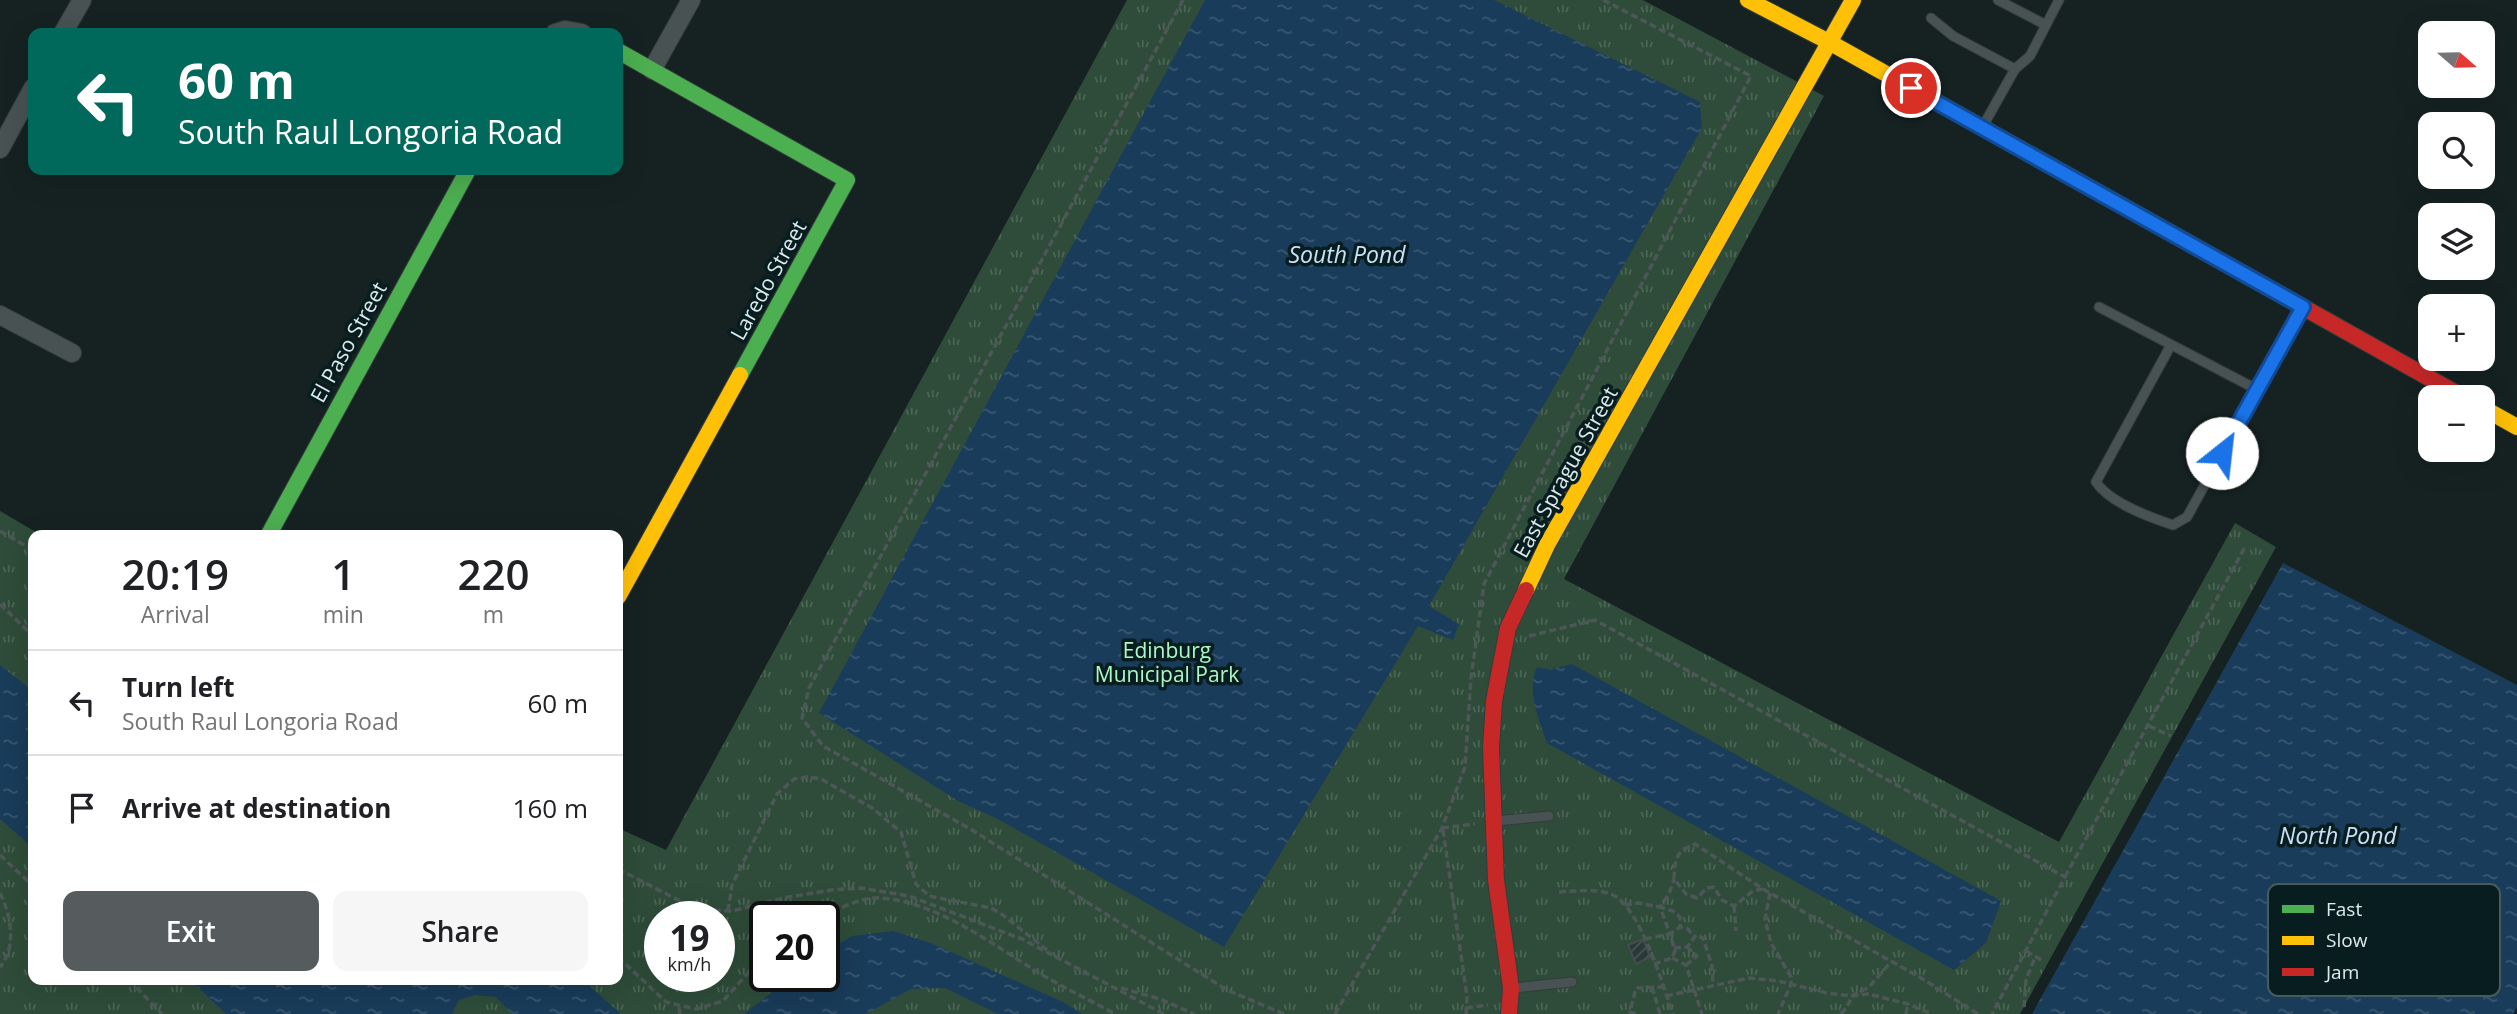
<!DOCTYPE html>
<meta charset="utf-8">
<style>
body{margin:0;font-family:"Open Sans",sans-serif;background:#f6f6f6;color:#202124;height:100vh;display:flex;flex-direction:column;font-size:26px;white-space:nowrap}
*{box-sizing:border-box;margin:0}
p{font-size:23px;color:#757577}
.icon{flex:none;width:38px;height:38px;fill:none;stroke:currentColor;stroke-width:2;stroke-linecap:round;stroke-linejoin:round}
.map{position:relative;flex:1;overflow:hidden}
.sheet{position:absolute;left:28px;top:530px;width:595px;height:455px;display:flex;flex-direction:column;background:#fff;border-radius:14px;box-shadow:0 7px 28px #0002}
.sheet>*{flex:none}
.banner{position:absolute;left:28px;top:28px;width:595px;height:147px;border-radius:14px;box-shadow:0 7px 28px #0002;background:#00695c;color:#fff;overflow:hidden}
.needle{width:46px;rotate:110deg}
.buttons{position:absolute;left:2418px;top:21px;display:grid;gap:14px}
.buttons a{display:grid;place-items:center;width:77px;height:77px;border-radius:14px;background:#fff;box-shadow:0 7px 28px #0002;font-size:35px}
.speed{position:absolute;left:644px;top:901px;display:flex;gap:14px;font-size:35px;font-weight:700;text-align:center}
.speed>*{display:grid;place-content:center;width:91px;height:91px;border-radius:50%;background:#fff;box-shadow:0 7px 28px #0002;line-height:1}
.speed small{font-size:18px;font-weight:400}
.speed .limit{border:4px solid #111;border-radius:10px;background:#fff;color:#111}
.pin{position:absolute;display:grid;place-items:center;width:60px;height:60px;color:#fff;margin:-30px;border:4px solid #fff;border-radius:50%;box-shadow:0 2px 7px #0007}
.me{position:absolute;width:77px;margin:-38px;rotate:29deg;stroke-linejoin:round;filter:drop-shadow(0 0 5px #0008)}
.turn{display:flex;align-items:center;gap:24px;height:147px;padding:0 35px;font-size:32px}
.turn .icon{width:91px;height:91px;stroke-width:2.5}
.turn b{display:block;font-size:49px;line-height:60px}
.eta{display:flex;justify-content:space-evenly;align-items:center;height:119px;text-align:center}
.eta b{font-size:42px;font-weight:600;line-height:49px}
.cta{display:flex;gap:14px;margin-top:auto;padding:14px 35px}
.cta a{flex:1;height:80px;border-radius:14px;background:#565c5e;color:#fff;font-size:28px;font-weight:600;line-height:80px;text-align:center}
.cta a+a{background:#f6f6f6;color:#202124}
ul{padding:0;list-style:none}
li{display:flex;align-items:center;gap:21px;height:105px;padding:0 35px;border-top:2px solid #e0e0e0}
li div{flex:1}
li b{display:block;font-size:26px}
li em{font-style:normal}
.map>svg:first-child{display:block}
.park{fill:url(#park-tufts);fill-rule:evenodd}
.water{fill:url(#water-ripples)}
.building{fill:url(#building-hatch);stroke:#434d4c;stroke-width:2}
.lines{fill:none;stroke-linecap:round;stroke-linejoin:round}
.lane-casing{stroke:#333c3c;stroke-width:11}
.street-casing{stroke:#333c3c;stroke-width:20}
.fast-casing{stroke:#333c3c;stroke-width:18}
.slow-casing{stroke:#333c3c;stroke-width:18}
.jam-casing{stroke:#333c3c;stroke-width:18}
.path{stroke:#4e5758;stroke-width:3.5;stroke-dasharray:7 3.5;stroke-linecap:butt}
.lane{stroke:#485252;stroke-width:9}
.street{stroke:#485252;stroke-width:18}
.fast{stroke:#4caf50;stroke-width:16}
.slow{stroke:#ffc107;stroke-width:16}
.jam{stroke:#c62828;stroke-width:16}
.route-casing{stroke:#114b97;stroke-width:18}
.route{stroke:#1a73e8;stroke-width:12}
.labels{text-anchor:middle;dominant-baseline:central;stroke-width:7;stroke-linejoin:round;paint-order:stroke}
.street-label{font-size:21px;fill:#deebec;stroke:#071d1f}
.park-label{font-size:21px;fill:#adf9c6;stroke:#071d1f}
.water-label{font-size:23px;font-style:italic;fill:#cae1f9;stroke:#071d1f}
.key{fill:#071d1f;stroke:#485b5c;stroke-width:2}
.key-label{font-size:19px;fill:#deebec}
</style>
<div class="map">
<svg width="2517" height="1014" viewBox="0 0 2517 1014">
<defs>
<pattern id="park-tufts" width="24" height="20" patternUnits="userSpaceOnUse" patternTransform="scale(1.75)"><rect width="24" height="20" fill="#2e4c39"/><path d="M3 7l-1-3M5 7V3M7 7l1-3M15 17l-1-3M17 17v-4M19 17l1-3" fill="none" stroke="#4c6656"/></pattern>
<pattern id="water-ripples" width="26" height="14" patternUnits="userSpaceOnUse" patternTransform="scale(1.75)"><rect width="26" height="14" fill="#193c5a"/><path d="M2 4q2-2 4 0t4 0M15 11q2-2 4 0t4 0" fill="none" stroke="#3a5872"/></pattern>
<pattern id="building-hatch" width="6" height="6" patternUnits="userSpaceOnUse" patternTransform="scale(1.75)"><rect width="6" height="6" fill="#293938"/><path d="M-1 1l2-2M0 6l6-6M5 7l2-2" fill="none" stroke="#485655"/></pattern>
</defs>
<rect width="100%" height="100%" fill="#162222"/>
<path class="park" d="M1127,0H1643L1824,96L1564,579L2059,842L2235,523L2276,547L2020,1014H0V511L41,535L33,536V980H618V828L666,850ZM660,917H719V976H660ZM765,917H824V976H765Z"/>
<g class="water">
<polygon points="1205,0 1494,0 1700,102 1702,128 1429,606 1459,624 1453,640 1418,626 1224,947 996,818 958,801 819,713"/>
<polygon points="2283,563 2517,685 2517,1007 2513,1014 2032,1014"/>
<path d="M1572,664L2001,901L1986,943L1954,970L1547,743C1539,721 1526,689 1537,667L1550,670Z"/>
<polygon points="0,665 33,691 33,848 0,819"/>
<polygon points="893,931 931,943 1063,1002 1082,1014 998,1014 945,988 911,989 866,1014 744,1014 792,977 824,976 824,953 852,936"/>
<polygon points="191,980 583,980 621,1014 512,1014 496,997 475,995 459,1000 452,1014 226,1014"/>
</g>
<polygon class="building" points="1643,939 1650,957 1636,964 1628,945"/>
<g class="lines">
<g class="lane-casing">
<g id="lane">
<polyline points="1998,0 2046,25"/>
<polyline points="1931,18 1953,36 2015,69"/>
<polyline points="1983,126 2015,69 2030,56 2059,0"/>
<polyline points="2099,307 2258,390"/>
<path d="M2171,345L2096,482C2110,503 2149,517 2173,525L2187,517L2302,309"/>
<polyline points="1495,821 1549,816"/>
<polyline points="1513,988 1572,982"/>
</g>
</g>
<g class="street-casing">
<g id="street">
<polyline points="63,33 82,0"/>
<polyline points="555,33 565,30 582,33"/>
<polyline points="652,70 691,0"/>
<polyline points="0,149 33,88"/>
<polyline points="0,315 72,353"/>
</g>
</g>
<g class="fast-casing">
<g id="fast">
<polyline points="618,51 847,180 740,375"/>
<polyline points="268,536 468,170"/>
</g>
</g>
<g class="slow-casing">
<g id="slow">
<polyline points="1748,0 1829,42 2146,219"/>
<polyline points="2483,408 2517,427"/>
<polyline points="1526,590 1547,545 1853,0"/>
<polyline points="618,597 740,375"/>
</g>
</g>
<g class="jam-casing">
<g id="jam">
<polyline points="2146,219 2463,397"/>
<polyline points="1509,1014 1511,988 1496,880 1491,748 1494,701 1508,628 1526,590"/>
</g>
</g>
<g class="path">
<polyline points="1183,0 809,688 802,718 823,746 972,830 1227,990 1284,1014"/>
<polyline points="0,531 33,550"/>
<polyline points="0,604 33,636"/>
<polyline points="1529,636 1595,620 2065,877 1992,1014"/>
<polyline points="2149,726 2171,736"/>
<polyline points="1442,828 1475,824"/>
<polyline points="1443,830 1467,997 1466,1014"/>
<polyline points="0,855 33,886"/>
<polyline points="618,869 684,903 707,910 732,911 783,898 831,890 861,888 909,896 1022,939 1164,1014"/>
<polyline points="2065,877 2245,547"/>
<path d="M1763,889L1753,891L1734,906L1722,900L1714,887L1707,888L1697,898L1686,894L1674,879C1675,859 1675,852 1695,844L1763,889L1770,893L1921,978L1978,1014"/>
<path d="M1559,892C1577,891 1596,888 1613,895C1641,909 1662,984 1673,1014"/>
<path d="M0,893C11,915 17,947 0,967"/>
<polyline points="1770,893 1765,919 1771,943 1791,977 1791,984 1778,1014"/>
<polyline points="1625,905 1638,903 1660,907 1669,894 1674,879"/>
<polyline points="1734,906 1736,931"/>
<polyline points="728,911 732,885 777,794 794,779 808,777 821,779 872,808 901,832 916,884 929,896 991,908 1000,913 1047,950"/>
<path d="M824,918C837,909 858,899 874,898C928,897 990,942 1034,970C1060,986 1088,999 1115,1014"/>
<polyline points="1645,939 1670,934 1660,907 1673,911 1680,917 1680,927"/>
<polyline points="1674,948 1687,947 1696,935 1703,938 1712,966 1713,985"/>
<polyline points="2026,951 2043,961"/>
<polyline points="618,957 666,1002 696,1009 723,1001 748,973 765,961"/>
<polyline points="1672,958 1686,965 1702,1014"/>
<polyline points="1654,964 1672,958 1675,951 1670,934 1680,927 1688,929 1694,937"/>
<polyline points="1686,965 1697,956 1687,947"/>
<polyline points="129,980 162,1014"/>
<polyline points="1652,987 1660,1014"/>
<polyline points="1121,988 1160,999 1194,1014"/>
<polyline points="1666,996 1749,978 1778,981 1827,993 1852,996 1868,994 1908,1004 1932,1014"/>
<polyline points="679,1007 680,1014"/>
<polyline points="2024,1007 2026,980 2035,957"/>
<polyline points="1466,1008 1488,1005"/>
<polyline points="1335,1014 1442,828 1465,767 1471,678 1484,584 1751,76 1603,0"/>
<polyline points="1636,1014 1630,1012 1636,988 1663,987"/>
<polyline points="1841,1014 1847,1007 1852,996 1869,987 1891,962"/>
<polyline points="1906,1014 1908,1004"/>
</g>
<use href="#lane" class="lane"/>
<use href="#street" class="street"/>
<use href="#fast" class="fast"/>
<use href="#slow" class="slow"/>
<use href="#jam" class="jam"/>
</g>
<g class="lines">
<g class="route-casing">
<polyline id="route" points="1911,88 2303,307 2222,453"/>
</g>
<use href="#route" class="route"/>
</g>
<g class="labels">
<g class="street-label">
<text transform="translate(768 280) rotate(-61)">Laredo Street</text>
<text transform="translate(348 342) rotate(-61)">El Paso Street</text>
<text transform="translate(1565 472) rotate(-61)">East Sprague Street</text>
</g>
<g class="park-label">
<text x="1167" y="650">Edinburg<tspan x="1167" dy="24">Municipal Park</tspan></text>
</g>
<g class="water-label">
<text x="1347" y="254">South Pond</text>
<text x="2338" y="835">North Pond</text>
</g>
</g>
<rect x="2268" y="884" width="232" height="112" rx="10" class="key"/>
<rect x="2282" y="905" width="32" height="8" fill="#4caf50"/>
<rect x="2282" y="936" width="32" height="9" fill="#ffc107"/>
<rect x="2282" y="968" width="32" height="8" fill="#c62828"/>
<g class="key-label">
<text x="2326" y="916">Fast</text>
<text x="2326" y="947">Slow</text>
<text x="2326" y="979">Jam</text>
</g>
</svg>
<div class="buttons">
<a><svg class="needle" viewBox="-14 -14 28 28"><path d="M0-13l5 13h-10z" fill="#e53935"/><path d="M0 13l5-13h-10z" fill="#757577"/></svg></a>
<a><svg class="icon" aria-label="search" viewBox="0 0 24 24"><circle cx="10" cy="10" r="6"/><path d="M15 15l6 6"/></svg></a>
<a><svg class="icon" aria-label="layers" viewBox="0 0 24 24"><path d="M12 4l9 5-9 5-9-5zM3 14l9 5 9-5"/></svg></a>
<a>+</a>
<a>−</a>
</div>
<div class="speed"><div>19<small>km/h</small></div><div class="limit">20</div></div>
<div class="pin" style="left:1911px;top:88px;background:#d93025"><svg class="icon" aria-label="arrive" viewBox="0 0 24 24"><path d="M6 21V4h12l-3 4 3 4H6"/></svg></div>
<svg class="me" style="left:2222px;top:453px" viewBox="-20 -20 40 40"><circle r="19" fill="#fff"/><path d="M0-13L10 11 0 6-10 11z" fill="#1a73e8"/></svg>
<div class="banner">
<div class="turn"><svg class="icon" aria-label="left" viewBox="0 0 24 24"><path d="M17 20v-9H6M10 6l-5 5 5 5"/></svg><div><b>60 m</b>South Raul Longoria Road</div></div>
</div>
<section class="sheet">
<div class="eta">
<div><b>20:19</b><p>Arrival</p></div>
<div><b>1</b><p>min</p></div>
<div><b>220</b><p>m</p></div>
</div>
<ul>
<li><svg class="icon" aria-label="left" viewBox="0 0 24 24"><path d="M17 20v-9H6M10 6l-5 5 5 5"/></svg><div><b>Turn left</b><p>South Raul Longoria Road</p></div><em>60 m</em></li>
<li><svg class="icon" aria-label="arrive" viewBox="0 0 24 24"><path d="M6 21V4h12l-3 4 3 4H6"/></svg><div><b>Arrive at destination</b></div><em>160 m</em></li>
</ul>
<div class="cta"><a>Exit</a><a>Share</a></div>
</section>
</div>
